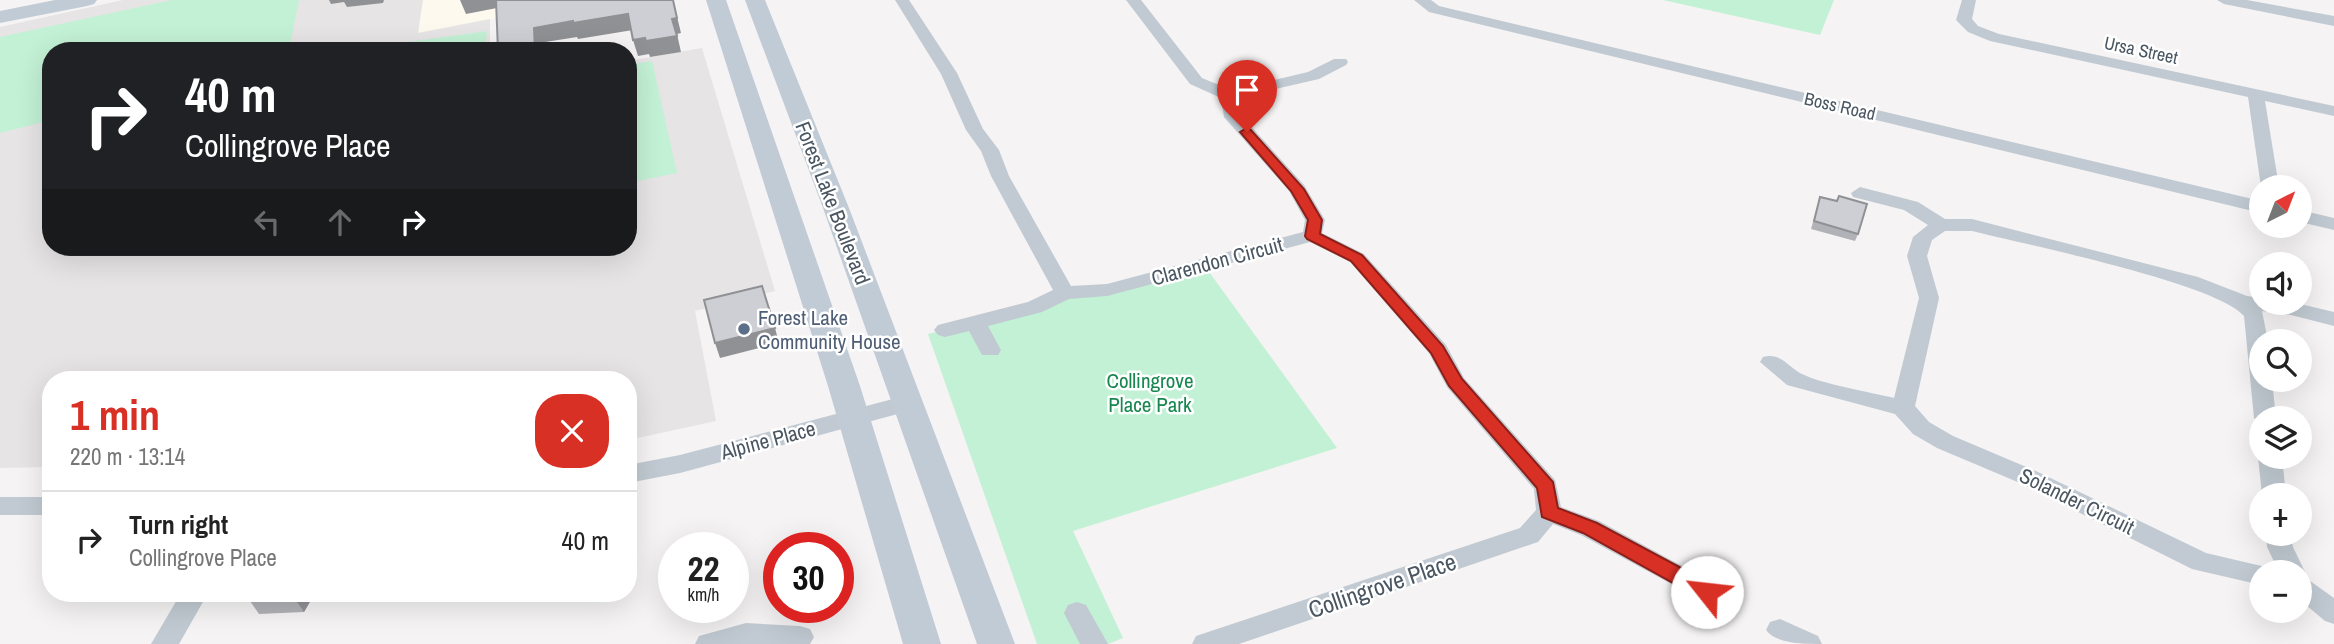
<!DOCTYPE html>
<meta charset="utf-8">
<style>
body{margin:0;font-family:"Archivo Narrow",sans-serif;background:#f6f6f6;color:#222;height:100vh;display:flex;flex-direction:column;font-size:26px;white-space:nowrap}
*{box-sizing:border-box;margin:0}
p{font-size:23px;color:#767676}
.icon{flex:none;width:38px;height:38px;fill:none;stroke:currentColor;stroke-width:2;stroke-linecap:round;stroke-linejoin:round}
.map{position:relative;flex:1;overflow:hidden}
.drawer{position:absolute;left:42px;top:371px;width:595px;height:231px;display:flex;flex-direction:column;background:#fff;border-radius:28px;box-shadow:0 7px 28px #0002}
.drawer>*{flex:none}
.hud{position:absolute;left:42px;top:42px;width:595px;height:214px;border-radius:28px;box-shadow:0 7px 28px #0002;background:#202124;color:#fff;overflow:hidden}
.needle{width:46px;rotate:42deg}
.fabs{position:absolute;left:2249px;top:175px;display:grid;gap:14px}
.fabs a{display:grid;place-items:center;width:63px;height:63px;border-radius:50%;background:#fff;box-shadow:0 7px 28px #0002;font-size:35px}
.speed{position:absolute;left:658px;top:532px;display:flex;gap:14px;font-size:35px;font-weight:700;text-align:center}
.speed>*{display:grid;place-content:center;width:91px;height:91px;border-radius:50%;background:#fff;box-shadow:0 7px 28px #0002;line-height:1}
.speed small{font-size:18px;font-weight:400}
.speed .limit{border:10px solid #d22;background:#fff;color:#111}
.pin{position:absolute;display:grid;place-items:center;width:60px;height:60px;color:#fff;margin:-72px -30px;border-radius:50% 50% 50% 0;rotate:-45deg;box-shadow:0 0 7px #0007}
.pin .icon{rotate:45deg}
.me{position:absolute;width:77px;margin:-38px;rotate:299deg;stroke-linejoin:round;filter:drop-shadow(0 0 5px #0008)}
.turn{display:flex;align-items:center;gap:24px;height:147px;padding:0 28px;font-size:32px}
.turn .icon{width:91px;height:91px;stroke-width:2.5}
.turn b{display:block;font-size:49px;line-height:60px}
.lanes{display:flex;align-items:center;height:66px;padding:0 28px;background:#0003;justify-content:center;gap:35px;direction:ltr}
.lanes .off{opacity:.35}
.round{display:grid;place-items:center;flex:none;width:74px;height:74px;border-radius:28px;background:#f6f6f6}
.summary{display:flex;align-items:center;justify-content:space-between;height:119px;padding:0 28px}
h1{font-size:42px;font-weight:700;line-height:52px;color:#d93025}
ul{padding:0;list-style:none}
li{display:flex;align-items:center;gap:21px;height:98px;padding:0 28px;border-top:2px solid #e0e0e0}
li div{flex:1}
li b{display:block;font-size:26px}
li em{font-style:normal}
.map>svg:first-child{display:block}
.commercial{fill:#fdf9ef}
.education{fill:#e6e4e5}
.green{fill:#c3f1d5}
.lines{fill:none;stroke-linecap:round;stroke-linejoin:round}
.street{fill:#c1cad2;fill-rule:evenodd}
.secondary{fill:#c1cbd6;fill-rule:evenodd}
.wall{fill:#b0b2b7}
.shaded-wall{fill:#909195}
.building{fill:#cdcfd5;stroke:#909195;stroke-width:2}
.route{fill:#d93025;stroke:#8d1f18;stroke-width:2}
.service-dot{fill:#5c6f8a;stroke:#fff;stroke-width:2.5}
.labels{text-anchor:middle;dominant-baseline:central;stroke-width:5;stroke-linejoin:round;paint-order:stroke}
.far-street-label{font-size:18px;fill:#4a5661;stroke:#fff}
.street-label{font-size:21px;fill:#4a5661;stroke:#fff}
.service-label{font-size:21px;fill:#4e5e75;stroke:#fff;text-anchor:start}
.park-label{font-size:21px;fill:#17864f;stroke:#fff}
.near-street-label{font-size:24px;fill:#4a5661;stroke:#fff}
</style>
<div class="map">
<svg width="2334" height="644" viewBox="0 0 2334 644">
<rect width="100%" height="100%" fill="#f5f3f3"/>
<polygon class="commercial" points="423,0 592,0 417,33"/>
<polygon class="education" points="123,0 423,0 418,33 490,19 490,51 51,51 51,247 628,247 628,61 702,48 775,291 695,311 716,421 628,440 628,380 51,380 51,467 0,468 0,27"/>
<g class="green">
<polygon points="172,0 299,0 289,51 51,51 51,120 0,133 0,37"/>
<polygon points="1663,0 1834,0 1820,35"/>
<polygon points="487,31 485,51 371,51 372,47"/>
<polygon points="652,61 677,173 628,183 628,65"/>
<polygon points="1204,265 1337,448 1073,531 1123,638 1108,644 1037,644 928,334"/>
</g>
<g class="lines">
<g class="street">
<polygon points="895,0 909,0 957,73 983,129 999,150 1009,176 1071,286 1107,284 1303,232 1305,220 1289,191 1224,117 1221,98 1190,84 1126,0 1141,0 1202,78 1231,90 1308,72 1334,59 1346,59 1348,62 1346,65 1319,79 1237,98 1238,112 1304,185 1325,220 1322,233 1364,254 1446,345 1464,378 1555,480 1561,507 1599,521 1717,585 1721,592 1717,599 1708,603 1699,599 1581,535 1553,524 1538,542 1239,644 1192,644 1196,636 1520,528 1536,510 1534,489 1447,387 1429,353 1350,262 1310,242 1107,296 1069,299 1042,312 988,326 1001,350 998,355 982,355 969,331 945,337 938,335 934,330 938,325 1028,302 1053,290 991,176 981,151 966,130 941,74"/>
<polygon points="1414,0 1431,0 1439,6 2261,201 2261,213 1429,12"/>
<polygon points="1962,0 1976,0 1972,19 1978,26 1999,34 2334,106 2334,116 2265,101 2279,187 2261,187 2248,97 1990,41 1968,32 1956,20"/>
<polygon points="2217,0 2247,0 2334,16 2334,26 2224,4"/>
<path d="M1860,187L1918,202L1945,219H1972L2198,277L2247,296L2261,298V303H2296L2334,312V326L2291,315L2262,311L2268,341H2261V380H2272L2276,418H2261V425L2254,418L2244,316C2216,283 2023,244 1972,231H1945L1932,240L1927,256L1939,298L1915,406L1929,422L1953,436L2036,471L2206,553L2270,568L2273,572H2261V585L2192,569L2020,483L1937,448L1913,434L1895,414L1787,385L1760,362L1763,357C1781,352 1788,367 1802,374C1822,384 1870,392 1894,398L1919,298L1907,256L1913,237L1928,225L1904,210L1853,197L1851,193Z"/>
<polygon points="2300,210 2334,218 2334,230 2300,222"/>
<polygon points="908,395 916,397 919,403 916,409 680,473 628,483 628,465 680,455"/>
<polygon points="2261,452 2261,457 2282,457 2286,495 2262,495 2258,457"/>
<rect x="0" y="497" width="51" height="18"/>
<polygon points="2266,534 2290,534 2293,547 2305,572 2303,576 2334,598 2334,624 2325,621 2300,600 2300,572 2279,572 2267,547"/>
<polygon points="181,593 208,593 179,644 151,644"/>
<polygon points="1077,602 1086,605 1108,644 1080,644 1064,613 1068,605"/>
<path d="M1780,619L1818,636L1822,644C1803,644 1776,644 1766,630L1770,622Z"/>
<polygon points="746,623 800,626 810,629 814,637 810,644 695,644 699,636"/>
</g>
<g class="secondary">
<polygon points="55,0 97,0 94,4 87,6 0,23 0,11"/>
<polygon points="706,0 726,0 860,386 941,644 903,644 828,386"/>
<polygon points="745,0 765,0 849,208 1015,644 977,644 823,208"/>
</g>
</g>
<g class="wall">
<polygon points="1820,197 1858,234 1855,241 1811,229"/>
<polygon points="315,593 304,612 259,614 248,598"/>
</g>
<g class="shaded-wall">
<polygon points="329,0 384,0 383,3 347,7 344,2 331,4"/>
<polygon points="460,0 499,0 502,7 466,14"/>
<polygon points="673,0 681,33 677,34 681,52 650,57 649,54 638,56 633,40 672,19"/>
<polygon points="628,14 633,30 578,39 577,37 539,43 540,51 535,51 534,28 573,21"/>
<polygon points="775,328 779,343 720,358 715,343"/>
<polygon points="295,593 315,593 304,612 293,596"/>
</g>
<g class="building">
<polygon points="496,0 673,0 677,18 672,19 677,36 646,41 645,38 633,40 628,14 573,23 573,21 534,28 535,51 498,51"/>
<polygon points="1839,196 1867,204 1858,234 1814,221 1820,197 1837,201"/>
<polygon points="762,286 775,328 715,343 704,300"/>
<polygon points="251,593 295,593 293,596 248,598"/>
</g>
<polygon class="route" points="1247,128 1251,130 1304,189 1322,220 1320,234 1362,255 1443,346 1462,379 1553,482 1558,508 1597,523 1715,586 1717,592 1715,598 1707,600 1700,598 1583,533 1542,517 1537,488 1449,386 1431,353 1351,261 1307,239 1305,236 1308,220 1291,191 1240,132"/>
<circle class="service-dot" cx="744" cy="329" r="7"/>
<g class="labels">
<g class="far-street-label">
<text transform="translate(2141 50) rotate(12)">Ursa Street</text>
<text transform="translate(1840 106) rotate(13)">Boss Road</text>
</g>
<g class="street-label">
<text transform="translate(833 203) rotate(69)">Forest Lake Boulevard</text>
<text transform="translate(1217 261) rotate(-15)">Clarendon Circuit</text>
<text transform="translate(768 440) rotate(-15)">Alpine Place</text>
<text transform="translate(2077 501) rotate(26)">Solander Circuit</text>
</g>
<g class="service-label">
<text x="758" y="317">Forest Lake<tspan x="758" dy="24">Community House</tspan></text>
</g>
<g class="park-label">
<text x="1150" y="380">Collingrove<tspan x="1150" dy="24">Place Park</tspan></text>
</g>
<g class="near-street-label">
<text transform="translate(1382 585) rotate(-19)">Collingrove Place</text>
</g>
</g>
</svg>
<div class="fabs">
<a><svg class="needle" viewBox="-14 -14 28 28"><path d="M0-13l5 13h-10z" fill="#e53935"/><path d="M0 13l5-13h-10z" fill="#767676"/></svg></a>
<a><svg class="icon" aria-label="sound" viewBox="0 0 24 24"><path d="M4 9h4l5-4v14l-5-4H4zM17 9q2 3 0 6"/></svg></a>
<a><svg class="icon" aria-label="search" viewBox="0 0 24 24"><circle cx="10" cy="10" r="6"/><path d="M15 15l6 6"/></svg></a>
<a><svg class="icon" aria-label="layers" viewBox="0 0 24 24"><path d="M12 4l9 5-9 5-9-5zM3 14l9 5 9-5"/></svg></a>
<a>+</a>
<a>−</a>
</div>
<div class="speed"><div>22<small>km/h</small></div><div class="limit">30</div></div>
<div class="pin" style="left:1247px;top:132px;background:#d93025"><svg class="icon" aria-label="arrive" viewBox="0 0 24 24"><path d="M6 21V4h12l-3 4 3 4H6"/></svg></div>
<svg class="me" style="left:1707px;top:592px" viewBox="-20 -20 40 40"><circle r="19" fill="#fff"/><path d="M0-13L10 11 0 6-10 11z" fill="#d93025"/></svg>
<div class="hud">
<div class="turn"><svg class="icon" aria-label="right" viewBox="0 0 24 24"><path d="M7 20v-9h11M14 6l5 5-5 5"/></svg><div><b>40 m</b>Collingrove Place</div></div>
<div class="lanes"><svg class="icon off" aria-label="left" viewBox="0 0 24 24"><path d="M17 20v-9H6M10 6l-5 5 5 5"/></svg><svg class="icon off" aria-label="ahead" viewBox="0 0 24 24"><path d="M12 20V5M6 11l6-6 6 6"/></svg><svg class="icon" aria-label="right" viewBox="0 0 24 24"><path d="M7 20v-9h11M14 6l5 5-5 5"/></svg></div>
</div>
<section class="drawer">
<div class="summary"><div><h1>1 min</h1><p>220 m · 13:14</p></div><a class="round" style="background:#d93025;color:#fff"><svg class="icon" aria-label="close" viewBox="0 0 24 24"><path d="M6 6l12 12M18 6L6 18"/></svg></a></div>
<ul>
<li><svg class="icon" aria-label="right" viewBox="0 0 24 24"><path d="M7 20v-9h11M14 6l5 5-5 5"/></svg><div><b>Turn right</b><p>Collingrove Place</p></div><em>40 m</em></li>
</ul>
</section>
</div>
